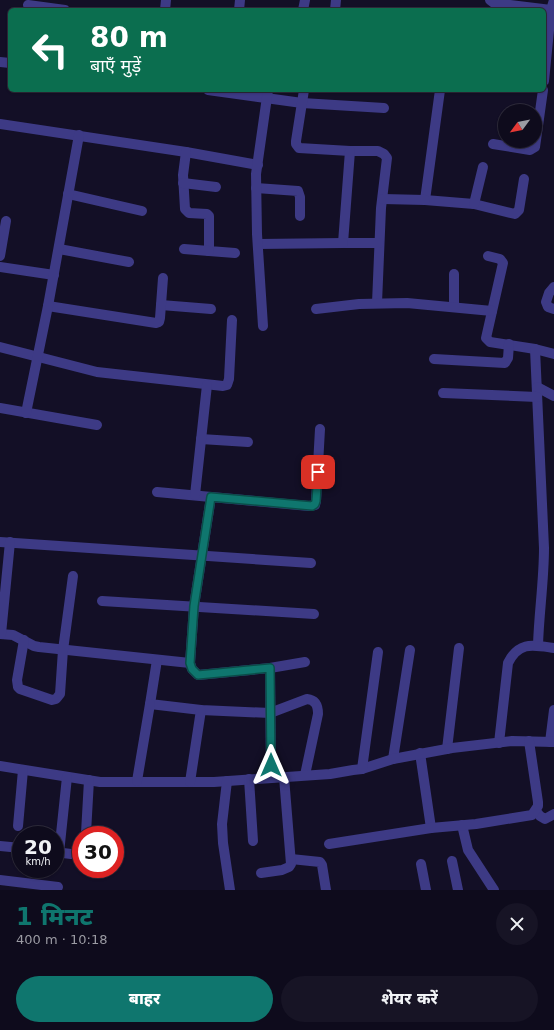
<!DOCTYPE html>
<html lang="hi">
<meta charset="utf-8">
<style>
body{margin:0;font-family:"DejaVu Sans","Noto Sans Devanagari",sans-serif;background:#171425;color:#f1f3f6;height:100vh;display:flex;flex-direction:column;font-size:15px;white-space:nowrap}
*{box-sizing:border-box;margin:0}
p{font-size:13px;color:#9b9ba3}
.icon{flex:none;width:22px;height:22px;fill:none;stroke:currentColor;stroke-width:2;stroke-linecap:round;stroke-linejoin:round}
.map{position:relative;height:890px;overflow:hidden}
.details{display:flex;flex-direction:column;background:#0e0b1c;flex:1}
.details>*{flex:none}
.banner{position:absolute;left:8px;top:8px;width:538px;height:84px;border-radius:6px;box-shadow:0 1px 3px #0004,0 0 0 1px #2e2b3b;background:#0b6e4f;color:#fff;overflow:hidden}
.needle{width:26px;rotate:238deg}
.buttons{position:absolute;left:498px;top:104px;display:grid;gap:8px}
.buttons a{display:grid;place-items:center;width:44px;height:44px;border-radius:50%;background:#0e0b1c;box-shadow:0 1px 3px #0004,0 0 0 1px #2e2b3b;font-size:20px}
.speed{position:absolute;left:12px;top:826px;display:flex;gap:8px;font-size:20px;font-weight:700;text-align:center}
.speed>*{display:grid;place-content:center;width:52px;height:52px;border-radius:50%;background:#0e0b1c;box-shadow:0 1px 3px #0004,0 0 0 1px #2e2b3b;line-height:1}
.speed small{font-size:10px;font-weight:400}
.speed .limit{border:6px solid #d22;background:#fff;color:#111}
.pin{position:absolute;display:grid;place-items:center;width:34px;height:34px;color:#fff;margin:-17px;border-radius:8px;box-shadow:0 2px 6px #0006}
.me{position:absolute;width:44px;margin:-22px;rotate:0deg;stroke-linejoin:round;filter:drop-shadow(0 0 3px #0008)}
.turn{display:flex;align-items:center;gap:14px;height:84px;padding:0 16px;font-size:18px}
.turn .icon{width:52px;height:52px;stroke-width:2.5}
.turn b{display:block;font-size:28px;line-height:34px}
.round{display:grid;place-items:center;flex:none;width:42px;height:42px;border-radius:21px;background:#171425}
.summary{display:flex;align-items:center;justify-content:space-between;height:68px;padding:0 16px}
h1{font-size:24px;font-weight:800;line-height:30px;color:#0f766e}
.primary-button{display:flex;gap:8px;margin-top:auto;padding:8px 16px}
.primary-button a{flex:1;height:46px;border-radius:24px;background:#0f766e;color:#fff;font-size:16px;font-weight:800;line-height:46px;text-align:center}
.primary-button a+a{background:#171425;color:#f1f3f6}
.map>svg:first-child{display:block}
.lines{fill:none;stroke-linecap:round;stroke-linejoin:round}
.minor{stroke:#3d3a85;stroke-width:10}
.route-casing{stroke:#0a4d48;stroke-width:10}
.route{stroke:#0f766e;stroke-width:7}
</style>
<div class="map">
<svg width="554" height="890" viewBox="0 0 554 890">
<rect width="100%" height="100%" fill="#130f26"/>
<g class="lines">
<g class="minor">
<polyline points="490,0 494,3 551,10"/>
<polyline points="28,5 65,10"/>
<polyline points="165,10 166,0"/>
<polyline points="239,10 240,0"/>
<polyline points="303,10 305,0"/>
<polyline points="335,10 336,0"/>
<polyline points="0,62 10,63"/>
<polyline points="544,81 551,10 554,0"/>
<polyline points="208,90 302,103 384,108"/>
<polyline points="304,90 296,141 296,144 299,148 350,151 378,151 384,154 387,158 381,208 377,303"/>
<polyline points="440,90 425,200 474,204 515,214 519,210 524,179"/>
<polyline points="0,124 186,152 258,165"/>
<polyline points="493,144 530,150 535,147 543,90"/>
<polyline points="350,151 343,243 379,243"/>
<polyline points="186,152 183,175 185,209 189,213 207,214 209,216 209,251 235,253"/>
<polyline points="183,183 216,187"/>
<polyline points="256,188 298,191 300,197 300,216"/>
<polyline points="68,194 142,211"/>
<polyline points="383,199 425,200"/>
<polyline points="474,204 483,167"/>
<polyline points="258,244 343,243"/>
<polyline points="59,249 129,262"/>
<polyline points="184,249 209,251"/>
<polyline points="0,256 6,221"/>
<polyline points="488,256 500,259 503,263 486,338 490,342 535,349 554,354"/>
<polyline points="0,267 54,275"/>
<polyline points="554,287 549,293 546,302 548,307 554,309"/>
<polyline points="161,305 211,309"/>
<polyline points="48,306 156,323 159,322 160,318 163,278"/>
<polyline points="454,307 454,274"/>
<polyline points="316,309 359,304 407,303 492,311"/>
<polyline points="263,326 257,234 256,174 268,90"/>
<polyline points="0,347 97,372 223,386 227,385 229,379 232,320"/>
<path d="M535,349L544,548C544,580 539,613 538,645"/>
<polyline points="434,359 505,363 508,358 509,344"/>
<polyline points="537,387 554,396"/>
<polyline points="443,393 537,397"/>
<polyline points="0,408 97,425"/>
<polyline points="26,413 48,306 79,135"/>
<polyline points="201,439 248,442"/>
<polyline points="157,492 309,506 315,505 316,501 320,429"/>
<polyline points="195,495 207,385"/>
<polyline points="0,542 311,563"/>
<polyline points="102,601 314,614"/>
<polyline points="0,634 13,635 34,646 39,647 190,663 194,606 211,497"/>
<polyline points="1,634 10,542"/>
<polyline points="24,640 17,680 18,687 20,689 52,700 56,699 60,694 63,650 73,576"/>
<path d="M157,660L150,704L201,710L270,713L307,699C316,700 318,706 318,714L305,775"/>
<polyline points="190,663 192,669 198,675 270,668 271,777"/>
<polyline points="270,668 305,662"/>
<polyline points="550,742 554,710"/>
<path d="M499,743L508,663C519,641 533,645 554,648"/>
<polyline points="447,749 459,648"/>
<polyline points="420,753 431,828"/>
<polyline points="393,759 410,650"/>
<polyline points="0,766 100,782 214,782 330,774 353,770 362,769 393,759 452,748 512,741 554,742"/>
<polyline points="362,769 378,652"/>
<polyline points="249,779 253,841"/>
<polyline points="137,781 150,704"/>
<polyline points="227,781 222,824 223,843 230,890"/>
<polyline points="190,782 201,710"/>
<polyline points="536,811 540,816 545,819 554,814"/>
<polyline points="462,825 468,850 494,890"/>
<polyline points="18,826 23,770"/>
<polyline points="86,833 89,780"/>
<polyline points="329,844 431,828 476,824 532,815 538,806 538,802 529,741"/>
<polyline points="0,846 21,848"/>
<polyline points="55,852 71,854"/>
<polyline points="59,853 67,777"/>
<polyline points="291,859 320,862 322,865 326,890"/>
<polyline points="452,861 458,890"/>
<polyline points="421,864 426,890"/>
<polyline points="261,873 282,870 289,867 291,864 284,777"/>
<polyline points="0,880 58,887"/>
</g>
</g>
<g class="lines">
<g class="route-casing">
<polyline id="route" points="271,765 270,668 198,675 192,669 190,663 194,606 211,497 312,506 315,504 316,501 318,472"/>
</g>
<use href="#route" class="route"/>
</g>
</svg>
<div class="buttons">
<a><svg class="needle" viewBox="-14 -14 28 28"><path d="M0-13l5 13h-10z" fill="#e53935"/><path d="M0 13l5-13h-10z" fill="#9b9ba3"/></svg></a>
</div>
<div class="speed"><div>20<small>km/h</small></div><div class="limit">30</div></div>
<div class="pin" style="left:318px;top:472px;background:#d93025"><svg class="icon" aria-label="arrive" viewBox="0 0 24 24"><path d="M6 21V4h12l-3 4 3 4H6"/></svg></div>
<svg class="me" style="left:271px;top:765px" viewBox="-20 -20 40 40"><path d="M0-17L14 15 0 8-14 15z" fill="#0f766e" stroke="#fff" stroke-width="4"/></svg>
<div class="banner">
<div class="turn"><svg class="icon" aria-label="left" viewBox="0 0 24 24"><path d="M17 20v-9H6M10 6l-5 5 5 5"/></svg><div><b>80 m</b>बाएँ मुड़ें</div></div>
</div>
</div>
<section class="details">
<div class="summary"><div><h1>1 मिनट</h1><p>400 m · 10:18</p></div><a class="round"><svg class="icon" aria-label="close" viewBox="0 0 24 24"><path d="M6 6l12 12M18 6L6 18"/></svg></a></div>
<div class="primary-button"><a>बाहर</a><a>शेयर करें</a></div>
</section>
